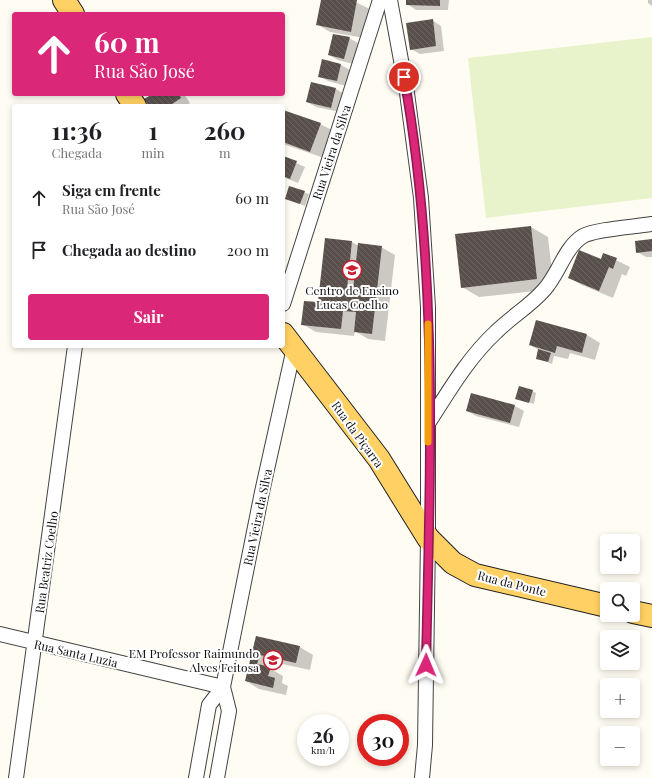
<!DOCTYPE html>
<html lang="pt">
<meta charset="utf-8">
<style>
body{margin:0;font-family:"Playfair Display",serif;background:#f2f2f2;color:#202124;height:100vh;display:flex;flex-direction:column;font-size:15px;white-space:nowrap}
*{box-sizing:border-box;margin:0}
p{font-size:13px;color:#757577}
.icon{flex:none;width:22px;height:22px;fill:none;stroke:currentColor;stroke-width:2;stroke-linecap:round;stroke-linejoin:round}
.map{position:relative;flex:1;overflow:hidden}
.drawer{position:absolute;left:12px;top:104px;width:273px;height:244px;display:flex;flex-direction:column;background:#fff;border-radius:4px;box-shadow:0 2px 6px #0003}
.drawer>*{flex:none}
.guide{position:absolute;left:12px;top:12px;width:273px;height:84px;border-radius:4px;box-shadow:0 2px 6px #0003;background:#db2777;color:#fff;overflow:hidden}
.tools{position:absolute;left:600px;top:534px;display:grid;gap:8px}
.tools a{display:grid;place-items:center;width:40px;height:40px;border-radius:4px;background:#fff;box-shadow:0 2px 6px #0003;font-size:20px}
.speed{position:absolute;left:297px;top:714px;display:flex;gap:8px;font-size:20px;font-weight:700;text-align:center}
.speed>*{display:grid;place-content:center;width:52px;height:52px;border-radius:50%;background:#fff;box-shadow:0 2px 6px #0003;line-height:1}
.speed small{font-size:10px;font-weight:400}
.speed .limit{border:6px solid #d22;background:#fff;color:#111}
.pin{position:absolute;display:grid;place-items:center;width:34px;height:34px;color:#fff;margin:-17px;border:2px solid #fff;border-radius:50%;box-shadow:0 1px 4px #0007}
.me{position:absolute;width:44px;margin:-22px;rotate:1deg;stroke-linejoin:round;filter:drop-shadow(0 0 3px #0008)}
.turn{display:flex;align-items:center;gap:14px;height:84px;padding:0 16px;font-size:18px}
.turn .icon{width:52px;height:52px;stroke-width:2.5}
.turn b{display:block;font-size:28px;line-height:34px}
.eta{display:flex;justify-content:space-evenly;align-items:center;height:68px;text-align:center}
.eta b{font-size:24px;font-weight:700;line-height:28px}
.button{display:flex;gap:8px;margin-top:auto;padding:8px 16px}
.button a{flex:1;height:46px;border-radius:4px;background:#db2777;color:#fff;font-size:16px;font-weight:700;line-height:46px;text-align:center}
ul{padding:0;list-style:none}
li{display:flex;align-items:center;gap:12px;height:52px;padding:0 16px}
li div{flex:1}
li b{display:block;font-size:15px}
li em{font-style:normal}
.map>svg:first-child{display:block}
.pitch{fill:#e8f3cb}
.shadow{fill:#0003}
.building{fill:url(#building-back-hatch)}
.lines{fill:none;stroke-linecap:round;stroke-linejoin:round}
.street-casing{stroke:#434343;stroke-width:16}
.primary-casing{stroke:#212121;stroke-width:24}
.street{stroke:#fff;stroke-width:14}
.primary{stroke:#ffd063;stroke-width:22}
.route-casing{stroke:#8e194d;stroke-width:10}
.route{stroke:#db2777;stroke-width:7}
.slow{stroke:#f59e0b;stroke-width:7}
.labels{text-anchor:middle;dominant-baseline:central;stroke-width:4;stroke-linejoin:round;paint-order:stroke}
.street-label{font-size:12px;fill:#101010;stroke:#fff}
.poi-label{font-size:12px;fill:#101010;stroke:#fff}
</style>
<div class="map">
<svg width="652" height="778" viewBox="0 0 652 778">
<defs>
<pattern id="building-back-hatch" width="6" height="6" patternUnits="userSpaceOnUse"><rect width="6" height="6" fill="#59504b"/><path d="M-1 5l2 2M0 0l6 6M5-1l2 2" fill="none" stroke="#6c6561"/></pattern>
</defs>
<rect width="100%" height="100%" fill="#fffcf3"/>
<polygon class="pitch" points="652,37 652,198 486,218 468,58"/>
<g class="shadow">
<polygon points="322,0 351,0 370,9 364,38 330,32 317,24"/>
<polygon points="407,0 449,0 448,10 416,10 407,4"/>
<polygon points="648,0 652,0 652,6 648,3"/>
<polygon points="432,20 441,26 444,51 420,54 411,49"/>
<polygon points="349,38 358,43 353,64 338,60 329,55"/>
<polygon points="323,60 341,65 350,70 346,86 328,81 319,76"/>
<polygon points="312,84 336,89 344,94 340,112 316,107 307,102"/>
<polygon points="154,94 184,94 190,103 185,106 150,106"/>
<polygon points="283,111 320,124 334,131 324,158 283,144"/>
<polygon points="283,157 305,167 298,183 283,177"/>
<polygon points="290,187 309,194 305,206 286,199"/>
<polygon points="531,227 548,237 554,289 479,297 462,287"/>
<polygon points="652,240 652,257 646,257 637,252"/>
<polygon points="352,242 359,246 381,247 395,255 385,341 368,339 355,331 354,336 316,332 302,324 319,303"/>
<polygon points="604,254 630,267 626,276 622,274 613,298 582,285 569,278 601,260"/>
<polygon points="587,335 600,343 595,360 570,353 568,359 554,356 552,364 537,358 539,350 530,345"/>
<polygon points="532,391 536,393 534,404 516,398"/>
<polygon points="471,394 515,406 524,411 519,427 476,416 467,411"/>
<polygon points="256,637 300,647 313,655 310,670 273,662 271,669 283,676 282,683 288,686 286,695 259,689 246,681"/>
</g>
<g class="building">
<polygon points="321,0 357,0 351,32 316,25"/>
<polygon points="406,0 440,0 440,6 406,5"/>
<polygon points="433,19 436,46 410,50 406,23"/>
<polygon points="333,34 350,37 344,59 328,55"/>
<polygon points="322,59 341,64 337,81 318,77"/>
<polygon points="311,82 336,88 331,108 306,102"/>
<polygon points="153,94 179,94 181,98 169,106 149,106 144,99"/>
<polygon points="283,110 321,123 310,152 283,142"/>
<polygon points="283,156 297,161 290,179 283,176"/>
<polygon points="289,186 305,191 300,204 285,199"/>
<polygon points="531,226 537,279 461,288 455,234"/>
<polygon points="325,238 352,241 347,289 353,290 358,243 382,246 372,334 354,332 356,312 343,311 341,329 301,325 304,301 318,302"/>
<polygon points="652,239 652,251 636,253 635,241"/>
<polygon points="579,250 601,259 603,253 617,258 613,269 609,267 599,291 568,278"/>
<polygon points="536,320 587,334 582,353 557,346 555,353 529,345"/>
<polygon points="538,349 551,353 548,362 536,359"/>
<polygon points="519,386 533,390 529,403 515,399"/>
<polygon points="471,393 515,405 510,423 466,411"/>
<polygon points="256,636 300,646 296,663 260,655 257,664 271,667 268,676 275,678 273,688 245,681"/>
</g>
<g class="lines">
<g class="street-casing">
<g id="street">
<polyline points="390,0 407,93 421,198 428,307 428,538 425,745 422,778"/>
<polyline points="283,304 380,0"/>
<path d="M429,422C449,391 468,358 496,332C511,317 530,306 544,290C559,274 564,248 583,236C596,229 635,227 652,224"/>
<polyline points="0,634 223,687"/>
<polyline points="16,778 75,346"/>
<polyline points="196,778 209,705 223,687"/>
<polyline points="217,778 229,711 223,687 262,492 294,348"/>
</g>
</g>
<g class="primary-casing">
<g id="primary">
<polyline points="64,0 73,14"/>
<polyline points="127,94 135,106"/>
<polyline points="283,334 379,459 428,538 453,563 475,575 607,606"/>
<polyline points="633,612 652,616"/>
</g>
</g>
<use href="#street" class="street"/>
<use href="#primary" class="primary"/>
</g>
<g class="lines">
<g class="route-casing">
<path id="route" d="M404,77C439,270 430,470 426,665"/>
</g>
<use href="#route" class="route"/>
<polyline class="slow" points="428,442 428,324"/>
</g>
<defs>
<g id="school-ring" transform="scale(1)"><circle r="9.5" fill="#fff" stroke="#c91e30" stroke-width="1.5"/><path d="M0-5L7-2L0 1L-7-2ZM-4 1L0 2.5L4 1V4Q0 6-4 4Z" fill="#c91e30"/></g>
</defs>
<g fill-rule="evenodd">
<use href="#school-ring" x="352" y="270"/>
<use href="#school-ring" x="273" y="660"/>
</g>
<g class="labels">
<g class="street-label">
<text transform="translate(331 152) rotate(-72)">Rua Vieira da Silva</text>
<text transform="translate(358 434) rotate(54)">Rua da Piçarra</text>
<text transform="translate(257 517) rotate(-78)">Rua Vieira da Silva</text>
<text transform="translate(46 562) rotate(-82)">Rua Beatriz Coelho</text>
<text transform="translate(512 583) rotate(14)">Rua da Ponte</text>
<text transform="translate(76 653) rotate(13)">Rua Santa Luzia</text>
</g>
<g class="poi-label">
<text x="352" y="290">Centro de Ensino<tspan x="352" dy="14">Lucas Coelho</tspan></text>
<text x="259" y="653" text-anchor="end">EM Professor Raimundo<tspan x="259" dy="14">Alves Feitosa</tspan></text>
</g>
</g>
</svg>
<div class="tools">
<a><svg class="icon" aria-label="sound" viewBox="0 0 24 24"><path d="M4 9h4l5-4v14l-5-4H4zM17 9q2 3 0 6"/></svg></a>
<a><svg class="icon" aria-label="search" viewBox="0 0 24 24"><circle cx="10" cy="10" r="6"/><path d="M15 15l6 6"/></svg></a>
<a><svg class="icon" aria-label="layers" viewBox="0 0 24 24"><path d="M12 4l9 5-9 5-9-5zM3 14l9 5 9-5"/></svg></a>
<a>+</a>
<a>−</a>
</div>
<div class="speed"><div>26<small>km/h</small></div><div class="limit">30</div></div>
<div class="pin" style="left:404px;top:77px;background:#d93025"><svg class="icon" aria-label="arrive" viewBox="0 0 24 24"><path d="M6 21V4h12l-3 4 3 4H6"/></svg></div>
<svg class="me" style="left:426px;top:665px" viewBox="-20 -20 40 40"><path d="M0-17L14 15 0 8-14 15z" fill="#db2777" stroke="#fff" stroke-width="4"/></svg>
<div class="guide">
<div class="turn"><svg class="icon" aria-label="ahead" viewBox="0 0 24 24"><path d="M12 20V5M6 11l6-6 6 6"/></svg><div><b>60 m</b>Rua São José</div></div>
</div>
<section class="drawer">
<div class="eta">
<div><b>11:36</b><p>Chegada</p></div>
<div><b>1</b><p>min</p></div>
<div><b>260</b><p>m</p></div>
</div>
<ul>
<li><svg class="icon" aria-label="ahead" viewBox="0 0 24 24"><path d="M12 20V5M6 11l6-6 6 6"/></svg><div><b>Siga em frente</b><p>Rua São José</p></div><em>60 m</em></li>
<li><svg class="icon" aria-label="arrive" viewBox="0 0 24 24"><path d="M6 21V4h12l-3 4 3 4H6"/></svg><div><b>Chegada ao destino</b></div><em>200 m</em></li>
</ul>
<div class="button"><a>Sair</a></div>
</section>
</div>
